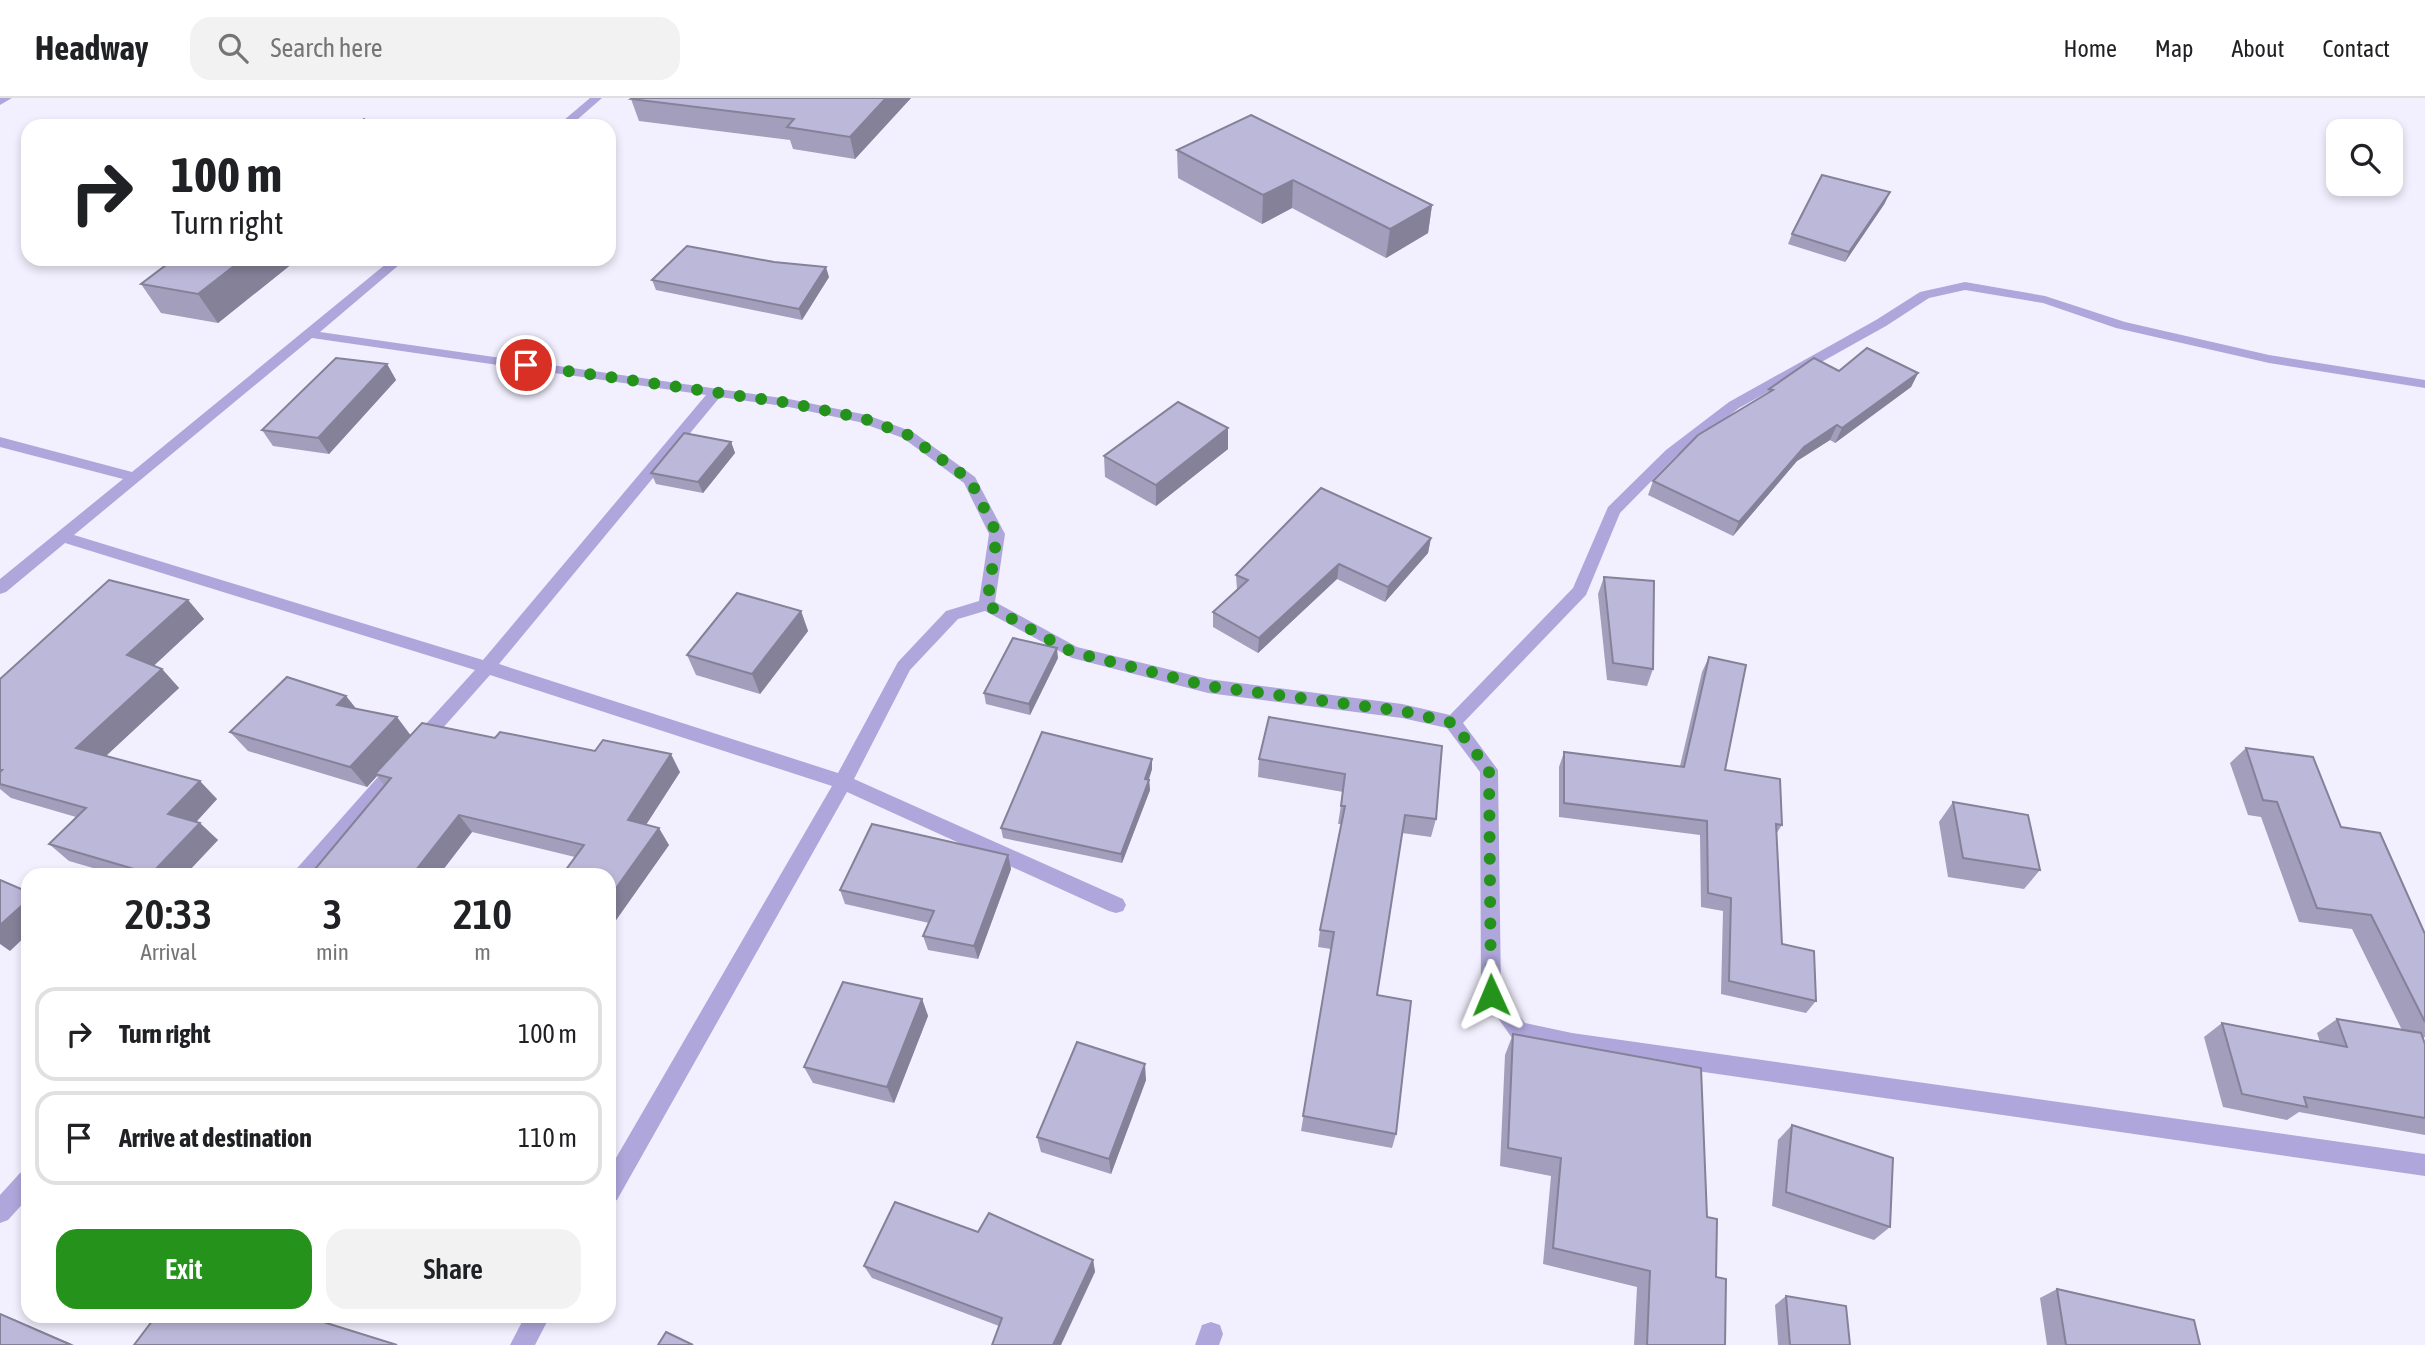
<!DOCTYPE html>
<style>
body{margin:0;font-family:"Asap Condensed",sans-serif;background:#f2f2f2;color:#202124;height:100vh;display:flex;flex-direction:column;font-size:26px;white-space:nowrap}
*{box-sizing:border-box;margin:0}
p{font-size:23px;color:#757577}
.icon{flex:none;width:38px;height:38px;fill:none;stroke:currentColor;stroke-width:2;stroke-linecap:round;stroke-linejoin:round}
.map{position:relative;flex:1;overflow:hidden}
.details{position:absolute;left:21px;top:770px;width:595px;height:455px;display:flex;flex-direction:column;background:#fff;border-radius:21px;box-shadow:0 4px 10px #0003}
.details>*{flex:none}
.hud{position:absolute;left:21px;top:21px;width:595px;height:147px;border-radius:21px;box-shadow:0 4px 10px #0003;background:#fff;color:#202124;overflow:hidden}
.tools{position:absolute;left:2326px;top:21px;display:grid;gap:14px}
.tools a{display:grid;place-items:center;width:77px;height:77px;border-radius:14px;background:#fff;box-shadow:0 4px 10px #0003;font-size:35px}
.pin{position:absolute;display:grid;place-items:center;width:60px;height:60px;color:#fff;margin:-30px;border:4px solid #fff;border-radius:50%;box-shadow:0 2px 7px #0007}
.me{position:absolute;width:77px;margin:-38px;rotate:359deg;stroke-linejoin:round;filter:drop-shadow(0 0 5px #0008)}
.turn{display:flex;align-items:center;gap:24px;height:147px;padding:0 35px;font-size:32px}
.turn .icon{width:91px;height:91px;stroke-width:2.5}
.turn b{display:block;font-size:49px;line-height:60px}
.eta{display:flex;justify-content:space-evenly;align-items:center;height:119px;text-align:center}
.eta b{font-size:42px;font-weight:600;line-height:49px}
.action{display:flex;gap:14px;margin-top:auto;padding:14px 35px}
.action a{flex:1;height:80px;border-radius:21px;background:#25921b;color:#fff;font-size:28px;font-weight:600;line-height:80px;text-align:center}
.action a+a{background:#f2f2f2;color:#202124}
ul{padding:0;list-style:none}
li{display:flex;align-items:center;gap:21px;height:94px;margin:0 14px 10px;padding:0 21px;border:4px solid #e0e0e0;border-radius:21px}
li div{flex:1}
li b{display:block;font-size:26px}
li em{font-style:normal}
header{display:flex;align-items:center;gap:42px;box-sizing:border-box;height:98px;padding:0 35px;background:#fff;border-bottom:2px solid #e0e0e0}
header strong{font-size:33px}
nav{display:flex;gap:38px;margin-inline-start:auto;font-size:24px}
.search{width:490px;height:63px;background:#f2f2f2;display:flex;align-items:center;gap:18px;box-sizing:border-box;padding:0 24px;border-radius:21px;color:#757577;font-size:26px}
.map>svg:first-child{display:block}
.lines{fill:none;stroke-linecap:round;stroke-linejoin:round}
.street{fill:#afa7db;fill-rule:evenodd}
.wall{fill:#a29ebb}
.shaded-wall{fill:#848198}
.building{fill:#bcb8d9;stroke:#848198;stroke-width:2}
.route{stroke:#25921b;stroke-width:12;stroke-dasharray:0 21.6}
</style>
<header>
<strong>Headway</strong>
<div class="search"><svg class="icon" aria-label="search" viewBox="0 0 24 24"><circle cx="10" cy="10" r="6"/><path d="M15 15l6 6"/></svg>Search here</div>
<nav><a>Home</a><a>Map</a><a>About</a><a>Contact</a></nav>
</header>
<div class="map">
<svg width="2425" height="1247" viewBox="0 0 2425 1247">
<rect width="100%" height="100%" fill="#f2f0fe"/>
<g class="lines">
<g class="street">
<polygon points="0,0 12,0 0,7"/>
<polygon points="590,0 602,0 570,28 557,28"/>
<path d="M392,161H406L320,234L789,301L867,317L913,334L975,379L1005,436L995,504L1077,549L1208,581L1402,606L1450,617L1573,490L1608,409L1666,352L1729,304L1876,222L1920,194L1965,184L2045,198L2125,224L2269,257L2425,282V290L2269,265L2116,230L2043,205L1965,192L1929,200L1886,228L1739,310L1676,358L1620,415L1586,497L1463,625L1498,672L1501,893L1525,925L1572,935L2425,1056V1078L1572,955L1512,940L1481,896L1480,674L1447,630L1402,620L1208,595L1072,560L985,513L958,521L910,572L854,681L1123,801L1126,807L1123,813L1116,815L1109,813L847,694L617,1102L609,1105V1072L832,688L490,577L426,649H414L411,644L414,639L475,572L65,445L6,494L0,496V481L123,381L0,349V339L132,374ZM312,240L706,297L483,562L74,437ZM720,299L789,309L859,324L903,340L964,385L989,436L979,503L946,513L898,564L838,675L499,566Z"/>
<polygon points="399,660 405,662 408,667 405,672 313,777 291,777 393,662"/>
<polygon points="28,1072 28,1100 8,1122 0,1125 0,1097 20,1075"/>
<polygon points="525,1218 550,1218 535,1247 510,1247"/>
<polygon points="1211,1224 1220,1227 1223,1236 1219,1247 1195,1247 1202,1227"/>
</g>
</g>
<g class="wall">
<polygon points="911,0 855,61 793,51 790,42 639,23 631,1"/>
<polygon points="1177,52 1432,107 1428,135 1386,160 1292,110 1262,126 1178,80"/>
<polygon points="1885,105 1845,164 1788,146 1792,136"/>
<polygon points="298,161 218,225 161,215 141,186"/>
<polygon points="829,179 802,222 656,192 652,182"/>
<polygon points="387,266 396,282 329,356 273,348 262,332"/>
<polygon points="1839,273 1918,275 1911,289 1835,345 1830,342 1797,363 1733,438 1648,397 1653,383 1768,295 1769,291"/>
<polygon points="1228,330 1228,351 1156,408 1105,379 1104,358"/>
<polygon points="731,344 735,355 703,395 656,386 651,375"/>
<polygon points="1431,440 1428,455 1385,504 1337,481 1258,555 1213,529 1213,514 1237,492 1236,477"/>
<polygon points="1604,479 1653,571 1647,588 1607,582 1598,496"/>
<polygon points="188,502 204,521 153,568 162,571 179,590 106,658 217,701 196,724 218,742 185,777 117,777 69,763 49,746 76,719 11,700 0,691 0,581"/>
<polygon points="801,513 808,533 760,596 696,577 687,557"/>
<polygon points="1709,559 1725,672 1782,727 1776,736 1782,846 1816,903 1806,915 1721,896 1723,813 1701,809 1700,737 1559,719 1559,669 1564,654 1680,668 1702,574"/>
<polygon points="1058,560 1030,617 986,606 984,595"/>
<polygon points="346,598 356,611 411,637 495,640 680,674 646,727 669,747 609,832 609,777 575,759 472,734 439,777 310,777 385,688 377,678 367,689 248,653 230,634"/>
<polygon points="1269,619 1436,721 1431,739 1402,735 1377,897 1396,1036 1392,1050 1301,1033 1331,851 1318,849 1320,832 1341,726 1338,726 1343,694 1258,679 1259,661"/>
<polygon points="2246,650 2341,729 2425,836 2425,939 2423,940 2425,946 2425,1037 2299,1014 2287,1022 2223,1009 2204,939 2222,925 2320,944 2317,935 2337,921 2402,932 2352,831 2299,824 2261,719 2248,717 2230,665"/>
<polygon points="1152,661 1152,671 1149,682 1150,692 1122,765 1003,740 1001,730"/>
<polygon points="1953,704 2040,772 2024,791 1948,779 1939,724"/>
<polygon points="1008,757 1011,771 978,861 928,852 923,838 929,825 845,806 840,792"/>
<polygon points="922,901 928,918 894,1005 813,985 804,969"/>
<polygon points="1513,936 1707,1119 1725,1247 1634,1247 1637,1189 1543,1166 1551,1078 1500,1068 1505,957"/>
<polygon points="1146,982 1111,1076 1041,1054 1037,1039"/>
<polygon points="1792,1027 1890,1129 1874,1142 1772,1108 1778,1042"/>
<polygon points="978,1134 1093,1162 1095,1174 999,1228 872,1180 864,1168"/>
<polygon points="2057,1191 2200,1247 2047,1247 2040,1200"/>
<polygon points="1786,1198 1850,1247 1778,1247 1775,1207"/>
</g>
<g class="shaded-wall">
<polygon points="886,0 911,0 855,61 850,39"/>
<polygon points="1293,82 1292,110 1262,126 1263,97"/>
<polygon points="1890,94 1885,105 1845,164 1849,154"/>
<polygon points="1432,107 1428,135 1386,160 1390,131"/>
<polygon points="243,161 298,161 218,225 198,196"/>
<polygon points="826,169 829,179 802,222 799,211"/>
<polygon points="387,266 396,282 329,356 318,340"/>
<polygon points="1918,275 1911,289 1835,345 1842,330"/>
<polygon points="1837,327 1830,342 1797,363 1733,438 1739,424 1804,349"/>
<polygon points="1228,330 1228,351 1156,408 1156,387"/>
<polygon points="731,344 735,355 703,395 698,384"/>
<polygon points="1431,440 1428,455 1385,504 1388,489"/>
<polygon points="1339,466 1337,481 1258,555 1259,540"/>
<polygon points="188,502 204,521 145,576 127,557"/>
<polygon points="801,513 808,533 760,596 752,576"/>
<polygon points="1057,550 1058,560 1030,617 1029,606"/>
<polygon points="162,571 179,590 95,668 76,650"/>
<polygon points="346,598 362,618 337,607"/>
<polygon points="397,619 412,639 375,676 377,678 367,689 350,669"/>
<polygon points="671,656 680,674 638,739 628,722"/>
<polygon points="1152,661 1152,671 1145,691 1145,681"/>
<polygon points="1149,682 1150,692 1122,765 1121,756"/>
<polygon points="200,683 217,701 187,734 168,716"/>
<polygon points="459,717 472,734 439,777 412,777"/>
<polygon points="200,725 218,742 185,777 153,777 151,776"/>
<polygon points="659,730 669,747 609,832 609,800"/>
<polygon points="1008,757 1011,771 978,861 974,848"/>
<polygon points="28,802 28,836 10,853 0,846 0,827"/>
<polygon points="922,901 928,918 894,1005 887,989"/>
<polygon points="1145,966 1146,982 1111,1076 1109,1061"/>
<polygon points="1093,1162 1095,1174 1061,1247 1053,1247"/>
<polygon points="0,1216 16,1222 74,1247 71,1247"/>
</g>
<g class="building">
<polygon points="633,0 886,0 850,39 787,29 794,21 631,1"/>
<polygon points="1251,17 1432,107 1390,131 1293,82 1263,97 1177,52"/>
<polygon points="364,21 370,28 354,28"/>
<polygon points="1822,77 1890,94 1849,154 1792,136"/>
<polygon points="687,148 774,164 826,169 799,211 652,182"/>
<polygon points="174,161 243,161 198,196 141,186"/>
<polygon points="1867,250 1918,275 1842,330 1837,327 1804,349 1739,424 1653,383 1698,337 1773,292 1769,291 1814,260 1839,273"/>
<polygon points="336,260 387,266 318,340 262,332"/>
<polygon points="1178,304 1228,330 1156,387 1104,358"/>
<polygon points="684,335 731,344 698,384 651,375"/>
<polygon points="1321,390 1431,440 1388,489 1339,466 1259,540 1213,514 1248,482 1236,477"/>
<polygon points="1604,479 1654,483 1653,571 1613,565"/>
<polygon points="109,482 188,502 127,557 162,571 76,650 200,683 168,716 200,725 151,776 49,746 86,710 0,686 0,674 2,672 0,672 0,581"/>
<polygon points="737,495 801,513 752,576 687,557"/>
<polygon points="1013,540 1057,550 1029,606 984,595"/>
<polygon points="1709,559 1746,567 1725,672 1780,681 1782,727 1776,726 1782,846 1814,853 1816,903 1729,883 1731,800 1708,795 1707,723 1564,705 1564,654 1684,669"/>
<polygon points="287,579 346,598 337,607 397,619 350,669 230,634"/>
<polygon points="1269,619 1442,648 1436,721 1405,717 1377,897 1411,903 1396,1036 1303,1018 1334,834 1320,832 1345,708 1341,708 1345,676 1259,661"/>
<polygon points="422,625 495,640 500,634 595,653 603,642 671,656 628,722 659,730 609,800 609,777 562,777 584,747 459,717 412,777 310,777 391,680 375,676"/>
<polygon points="1042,634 1152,661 1145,681 1149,682 1121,756 1001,730"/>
<polygon points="2246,650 2313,659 2341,729 2380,735 2425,836 2425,924 2371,817 2317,810 2277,704 2263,702"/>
<polygon points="1953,704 2028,717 2040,772 1963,760"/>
<polygon points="872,726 1008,757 974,848 923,838 934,813 840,792"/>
<polygon points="0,782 28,794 28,802 0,827"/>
<polygon points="843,884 922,901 887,989 804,969"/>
<polygon points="2337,921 2421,935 2425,946 2425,1020 2304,999 2307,1009 2242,996 2222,925 2347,949"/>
<polygon points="1513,936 1701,970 1707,1119 1717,1121 1716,1179 1726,1181 1725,1247 1647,1247 1650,1173 1553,1150 1561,1060 1508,1050"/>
<polygon points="1077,944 1145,966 1109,1061 1037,1039"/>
<polygon points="1792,1027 1893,1060 1890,1129 1786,1094"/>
<polygon points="895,1104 978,1134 989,1115 1093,1162 1053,1247 992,1247 1002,1220 864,1168"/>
<polygon points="2057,1191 2194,1222 2200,1247 2066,1247"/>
<polygon points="1786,1198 1846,1208 1850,1247 1790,1247"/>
<polygon points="0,1216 71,1247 0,1247"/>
<polygon points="156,1218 304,1218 397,1247 134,1247"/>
<polygon points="666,1234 693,1247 658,1247"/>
</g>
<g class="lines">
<polyline class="route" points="526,267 789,305 862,320 908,337 970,382 997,436 987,507 1072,554 1208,588 1402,613 1453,625 1489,672 1491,897"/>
</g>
</svg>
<div class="tools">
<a><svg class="icon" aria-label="search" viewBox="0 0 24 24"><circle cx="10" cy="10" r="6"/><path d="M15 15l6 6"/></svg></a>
</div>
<div class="pin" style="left:526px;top:267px;background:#d93025"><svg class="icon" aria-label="arrive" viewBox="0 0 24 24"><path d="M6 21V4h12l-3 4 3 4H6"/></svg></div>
<svg class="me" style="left:1491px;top:897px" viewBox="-20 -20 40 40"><path d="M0-17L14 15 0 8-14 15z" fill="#25921b" stroke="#fff" stroke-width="4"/></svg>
<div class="hud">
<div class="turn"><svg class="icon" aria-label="right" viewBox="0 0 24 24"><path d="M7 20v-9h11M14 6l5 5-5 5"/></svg><div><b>100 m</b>Turn right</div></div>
</div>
<section class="details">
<div class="eta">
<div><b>20:33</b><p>Arrival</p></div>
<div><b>3</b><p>min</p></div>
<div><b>210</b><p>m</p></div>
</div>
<ul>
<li><svg class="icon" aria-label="right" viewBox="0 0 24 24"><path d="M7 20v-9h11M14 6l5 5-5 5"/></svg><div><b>Turn right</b></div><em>100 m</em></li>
<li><svg class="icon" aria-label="arrive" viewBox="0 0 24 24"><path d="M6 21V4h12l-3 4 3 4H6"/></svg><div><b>Arrive at destination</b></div><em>110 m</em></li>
</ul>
<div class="action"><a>Exit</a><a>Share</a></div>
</section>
</div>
